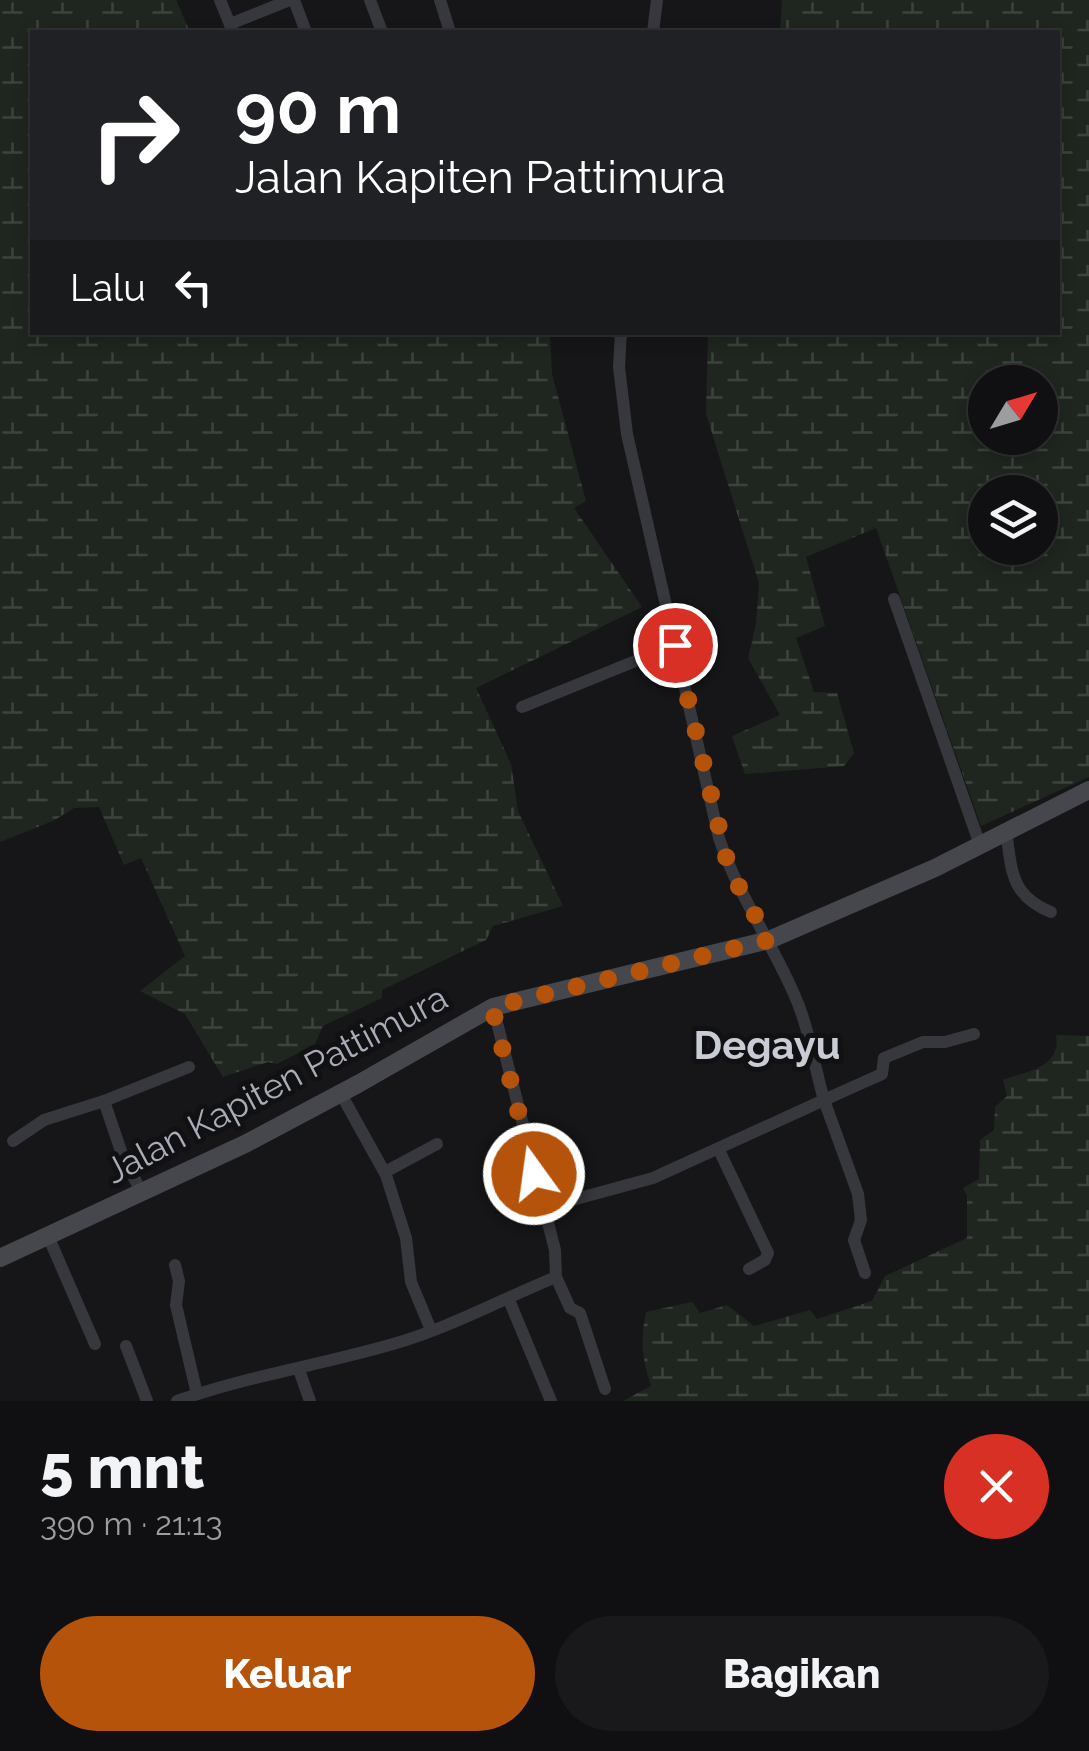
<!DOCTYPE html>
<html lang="id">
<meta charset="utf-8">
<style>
body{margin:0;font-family:Raleway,sans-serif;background:#19191b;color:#f1f3f6;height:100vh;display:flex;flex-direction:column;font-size:38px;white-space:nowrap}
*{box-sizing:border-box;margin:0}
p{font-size:32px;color:#9c9d9f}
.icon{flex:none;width:55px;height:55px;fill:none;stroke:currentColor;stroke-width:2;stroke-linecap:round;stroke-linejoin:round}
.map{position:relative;height:1401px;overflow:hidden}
.drawer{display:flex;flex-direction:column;background:#101012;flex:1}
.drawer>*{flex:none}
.hud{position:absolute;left:30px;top:30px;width:1030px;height:305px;border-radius:0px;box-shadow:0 5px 15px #0003,0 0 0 2px #303032;background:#202124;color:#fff;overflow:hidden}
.needle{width:65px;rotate:52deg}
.buttons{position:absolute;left:968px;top:365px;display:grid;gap:20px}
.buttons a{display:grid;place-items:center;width:90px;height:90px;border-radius:50%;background:#101012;box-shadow:0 5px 15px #0003,0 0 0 2px #303032;font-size:50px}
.pin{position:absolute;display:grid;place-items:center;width:85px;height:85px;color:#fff;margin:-42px;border:5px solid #fff;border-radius:50%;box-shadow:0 2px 10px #0007}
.me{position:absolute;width:110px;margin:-55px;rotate:346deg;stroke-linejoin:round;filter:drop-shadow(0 0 8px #0008)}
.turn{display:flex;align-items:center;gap:35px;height:210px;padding:0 40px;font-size:45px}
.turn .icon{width:130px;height:130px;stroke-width:2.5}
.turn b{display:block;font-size:70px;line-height:85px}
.then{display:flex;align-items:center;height:95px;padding:0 40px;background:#0003;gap:20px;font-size:38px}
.round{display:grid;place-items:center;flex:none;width:105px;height:105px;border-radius:52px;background:#19191b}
.summary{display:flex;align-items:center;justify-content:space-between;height:170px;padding:0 40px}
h1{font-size:60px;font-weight:800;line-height:75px}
.primary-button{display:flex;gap:20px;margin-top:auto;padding:20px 40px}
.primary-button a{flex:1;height:115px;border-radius:60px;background:#b45309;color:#fff;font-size:40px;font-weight:800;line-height:115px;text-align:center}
.primary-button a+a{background:#19191b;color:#f1f3f6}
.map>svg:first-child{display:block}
.wetland{fill:url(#wetland-marsh);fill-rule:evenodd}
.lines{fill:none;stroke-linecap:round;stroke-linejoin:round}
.street{stroke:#37383d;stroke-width:12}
.secondary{stroke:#45474d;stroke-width:18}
.route{stroke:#b45309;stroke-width:18;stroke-dasharray:0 32.4}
.labels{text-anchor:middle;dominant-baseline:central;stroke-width:10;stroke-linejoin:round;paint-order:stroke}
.street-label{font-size:35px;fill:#a8adb8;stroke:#111113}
.quarter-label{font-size:40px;font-weight:bold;fill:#c9ccd4;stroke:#111113}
</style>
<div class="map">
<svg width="1089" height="1401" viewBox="0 0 1089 1401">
<defs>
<pattern id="wetland-marsh" width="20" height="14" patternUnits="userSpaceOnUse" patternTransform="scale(2.5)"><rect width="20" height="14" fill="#1e261f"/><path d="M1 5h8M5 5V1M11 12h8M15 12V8" fill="none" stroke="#3c433d"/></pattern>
</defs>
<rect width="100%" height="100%" fill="#161618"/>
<g class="wetland">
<polygon points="0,0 176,0 190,32 32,32 32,332 550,333 552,374 586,501 574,508 642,607 476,688 511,764 518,811 563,906 493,926 486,940 382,990 382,998 323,1026 315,1044 277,1064 268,1062 223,1077 185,1014 140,991 185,956 141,858 124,865 99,807 74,808 53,821 0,842"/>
<path d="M782,0H1089V777L981,826L876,528L806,557L825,626L796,638L814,692L837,693L854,753L844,766L745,774L732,736L780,715L748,658L756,624L759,583L706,414L708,333L1058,332V32H780ZM985,382H1040V438H985ZM985,492H1040V548H985Z"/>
<path d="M1056,1035L1089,1036V1401H623L651,1386C642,1358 640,1341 646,1312L692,1302L700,1313L727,1305L754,1326L810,1310L817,1319L872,1301L885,1276L967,1238V1196L963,1188L979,1179L980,1140L994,1130L995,1107L1007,1096L1003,1080C1027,1071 1062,1067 1056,1035Z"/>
</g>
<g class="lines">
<g class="street">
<polyline points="220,0 233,32"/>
<polyline points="294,0 306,32"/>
<polyline points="370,0 382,32"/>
<polyline points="440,0 450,32"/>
<polyline points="230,24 290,0"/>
<polyline points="653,32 657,0"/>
<polyline points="894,599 980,845"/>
<polyline points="522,707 675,645"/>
<path d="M1006,831C1012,871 1010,895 1051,912"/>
<polyline points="341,1094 386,1175 406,1238 411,1282 431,1330"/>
<polyline points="104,1101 123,1157 142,1193"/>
<polyline points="13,1141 44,1120 104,1101 189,1067"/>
<polyline points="719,1150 768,1253 765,1260 749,1269"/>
<polyline points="385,1172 437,1144"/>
<path d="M543,1208L653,1178L824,1100C814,1065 809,1027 794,994C771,941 737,893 719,838L627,434L619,367L621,332"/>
<polyline points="48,1236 95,1344"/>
<polyline points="175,1265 179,1281 176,1305 197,1394"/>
<polyline points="865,1273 854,1240 861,1220 858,1194 824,1100 882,1074 884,1058 923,1042 945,1042 974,1034"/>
<polyline points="556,1277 570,1308 580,1313 605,1389"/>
<polyline points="509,1300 551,1401"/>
<polyline points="126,1346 147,1401"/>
<polyline points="299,1370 310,1401"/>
<path d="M177,1401C247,1376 321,1365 393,1344C449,1328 502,1299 556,1277L555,1250L493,1007"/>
</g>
<polyline class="secondary" points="0,1258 245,1144 358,1084 493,1007 769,940 935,868 1089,790"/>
</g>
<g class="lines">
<polyline class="route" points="534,1174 492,1007 769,940 729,869 675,645"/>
</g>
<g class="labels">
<g class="street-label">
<text transform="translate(276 1084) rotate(-28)">Jalan Kapiten Pattimura</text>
</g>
<g class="quarter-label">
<text x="767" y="1044">Degayu</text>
</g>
</g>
</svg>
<div class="buttons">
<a><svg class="needle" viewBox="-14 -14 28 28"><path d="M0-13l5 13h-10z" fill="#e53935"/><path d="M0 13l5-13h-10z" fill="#9c9d9f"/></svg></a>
<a><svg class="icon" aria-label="layers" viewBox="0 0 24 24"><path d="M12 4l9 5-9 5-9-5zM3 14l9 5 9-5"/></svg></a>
</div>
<div class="pin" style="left:675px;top:645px;background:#d93025"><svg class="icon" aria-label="arrive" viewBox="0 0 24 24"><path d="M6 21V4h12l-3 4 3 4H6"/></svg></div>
<svg class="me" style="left:534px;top:1174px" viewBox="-20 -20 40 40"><circle r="17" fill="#b45309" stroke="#fff" stroke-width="3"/><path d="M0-11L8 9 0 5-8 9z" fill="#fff"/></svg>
<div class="hud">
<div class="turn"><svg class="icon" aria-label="right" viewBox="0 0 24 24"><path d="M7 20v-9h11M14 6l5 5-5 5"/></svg><div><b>90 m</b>Jalan Kapiten Pattimura</div></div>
<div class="then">Lalu<svg class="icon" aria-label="left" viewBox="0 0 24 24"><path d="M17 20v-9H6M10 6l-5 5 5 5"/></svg></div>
</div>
</div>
<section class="drawer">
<div class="summary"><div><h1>5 mnt</h1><p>390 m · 21:13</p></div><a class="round" style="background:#d93025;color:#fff"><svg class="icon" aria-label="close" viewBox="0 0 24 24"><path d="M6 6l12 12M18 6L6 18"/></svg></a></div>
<div class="primary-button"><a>Keluar</a><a>Bagikan</a></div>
</section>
